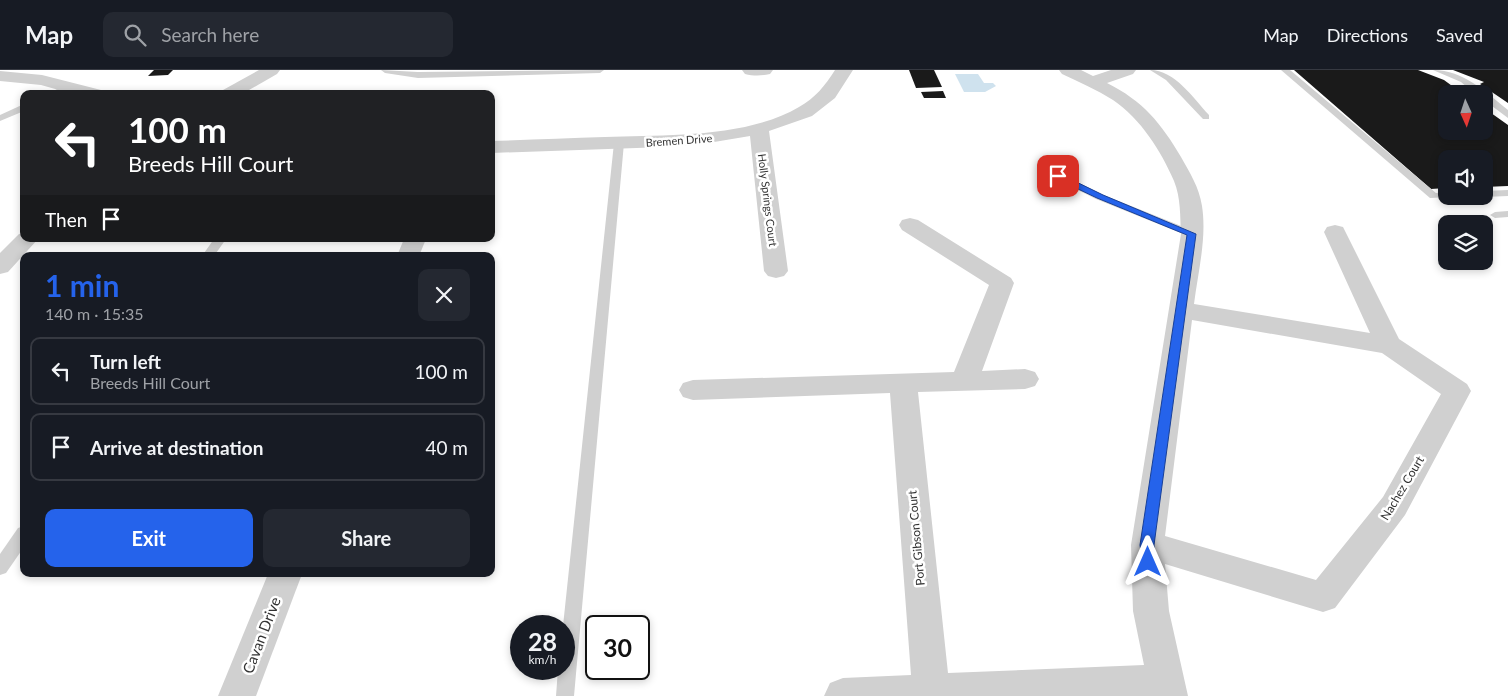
<!DOCTYPE html>
<meta charset="utf-8">
<style>
body{margin:0;font-family:Lato,sans-serif;background:#242831;color:#f1f3f6;height:100vh;display:flex;flex-direction:column;font-size:19px;white-space:nowrap}
*{box-sizing:border-box;margin:0}
p{font-size:16px;color:#9ea1a6}
.icon{flex:none;width:28px;height:28px;fill:none;stroke:currentColor;stroke-width:2;stroke-linecap:round;stroke-linejoin:round}
.map{position:relative;flex:1;overflow:hidden}
.panel{position:absolute;left:20px;top:182px;width:475px;height:325px;display:flex;flex-direction:column;background:#171b24;border-radius:10px;box-shadow:0 2px 8px #0003}
.panel>*{flex:none}
.banner{position:absolute;left:20px;top:20px;width:475px;height:152px;border-radius:10px;box-shadow:0 2px 8px #0003;background:#202124;color:#fff;overflow:hidden}
.needle{width:32px;rotate:177deg}
.tools{position:absolute;left:1438px;top:15px;display:grid;gap:10px}
.tools a{display:grid;place-items:center;width:55px;height:55px;border-radius:10px;background:#171b24;box-shadow:0 2px 8px #0003;font-size:25px}
.speed{position:absolute;left:510px;top:545px;display:flex;gap:10px;font-size:25px;font-weight:700;text-align:center}
.speed>*{display:grid;place-content:center;width:65px;height:65px;border-radius:50%;background:#171b24;box-shadow:0 2px 8px #0003;line-height:1}
.speed small{font-size:12px;font-weight:400}
.speed .limit{border:2px solid #111;border-radius:8px;background:#fff;color:#111}
.pin{position:absolute;display:grid;place-items:center;width:42px;height:42px;color:#fff;margin:-21px;border-radius:10px;box-shadow:0 2px 8px #0006}
.me{position:absolute;width:55px;margin:-28px;rotate:0deg;stroke-linejoin:round;filter:drop-shadow(0 0 4px #0008)}
.turn{display:flex;align-items:center;gap:18px;height:105px;padding:0 25px;font-size:22px}
.turn .icon{width:65px;height:65px;stroke-width:2.5}
.turn b{display:block;font-size:35px;line-height:42px}
.then{display:flex;align-items:center;height:48px;padding:0 25px;background:#0003;gap:10px;font-size:19px}
.round{display:grid;place-items:center;flex:none;width:52px;height:52px;border-radius:10px;background:#242831}
.summary{display:flex;align-items:center;justify-content:space-between;height:85px;padding:0 25px}
h1{font-size:30px;font-weight:700;line-height:38px;color:#2563eb}
.button{display:flex;gap:10px;margin-top:auto;padding:10px 25px}
.button a{flex:1;height:58px;border-radius:10px;background:#2563eb;color:#fff;font-size:20px;font-weight:700;line-height:58px;text-align:center}
.button a+a{background:#242831;color:#f1f3f6}
ul{padding:0;list-style:none}
li{display:flex;align-items:center;gap:15px;height:68px;margin:0 10px 8px;padding:0 15px;border:2px solid #363941;border-radius:10px}
li div{flex:1}
li b{display:block;font-size:19px}
li em{font-style:normal}
header{display:flex;align-items:center;gap:30px;box-sizing:border-box;height:70px;padding:0 25px;background:#171b24;border-bottom:1px solid #363941}
header strong{font-size:24px}
nav{display:flex;gap:28px;margin-inline-start:auto;font-size:18px}
.search{width:350px;height:45px;background:#242831;display:flex;align-items:center;gap:12px;box-sizing:border-box;padding:0 18px;border-radius:10px;color:#9ea1a6;font-size:19px}
.map>svg:first-child{display:block}
.water{fill:#cfe2ee}
.building{fill:#1a1a1a}
.lines{fill:none;stroke-linecap:round;stroke-linejoin:round}
.service{fill:#d0d0d0;fill-rule:evenodd}
.minor{fill:#d0d0d0;fill-rule:evenodd}
.route{fill:#2563eb;stroke:#184099}
.labels{text-anchor:middle;dominant-baseline:central;stroke-width:5;stroke-linejoin:round;paint-order:stroke}
.far-street-label{font-size:11px;fill:#333;stroke:#fff}
.street-label{font-size:12px;fill:#333;stroke:#fff}
.near-street-label{font-size:15px;fill:#333;stroke:#fff}
</style>
<header>
<strong>Map</strong>
<div class="search"><svg class="icon" aria-label="search" viewBox="0 0 24 24"><circle cx="10" cy="10" r="6"/><path d="M15 15l6 6"/></svg>Search here</div>
<nav><a>Map</a><a>Directions</a><a>Saved</a></nav>
</header>
<div class="map">
<svg width="1508" height="626" viewBox="0 0 1508 626">
<rect width="100%" height="100%" fill="#fff"/>
<polygon class="water" points="955,4 978,4 984,13 993,13 996,16 985,22 964,22"/>
<g class="building">
<polygon points="154,0 173,0 168,5 148,6"/>
<polygon points="909,0 934,0 942,17 916,18"/>
<polygon points="1294,0 1418,0 1444,10 1463,24 1446,24 1446,61 1484,61 1484,38 1508,55 1508,116 1484,117 1484,89 1446,89 1446,118 1431,119"/>
<polygon points="1453,0 1508,0 1508,33 1480,14 1484,12"/>
<polygon points="943,21 946,28 924,28 921,22"/>
</g>
<g class="lines">
<g class="service">
<polygon points="381,0 418,2 604,0 600,3 418,8 385,3"/>
<path d="M1150,0C1175,0 1193,28 1209,45V49H1203L1166,10Z"/>
<polygon points="1281,0 1290,0 1436,123 1446,122 1446,126 1450,127 1430,128"/>
<path d="M1433,0C1464,0 1485,22 1508,40V48L1484,30V24H1475L1461,12Z"/>
<path d="M68,13L72,16C65,23 57,24 48,24Z"/>
<polygon points="24,34 24,41 0,51 0,45"/>
<polygon points="619,70 624,73 574,626 556,626 558,599 564,599 563,556 614,73"/>
<polygon points="1058,103 1104,125 1196,162 1198,164 1192,167 1188,166 1096,129 1054,108 1053,106"/>
<polygon points="1508,120 1508,126 1484,127 1480,126 1484,126 1484,121"/>
<polygon points="1508,141 1508,147 1495,148 1490,145 1495,142"/>
<polygon points="214,169 226,169 214,186 202,186"/>
<polygon points="24,456 24,477 6,503 0,505 0,484 18,458"/>
</g>
<g class="minor">
<polygon points="259,0 280,0 277,4 242,24 220,24 223,20"/>
<path d="M742,0H773L770,4C762,6 753,6 745,4Z"/>
<path d="M835,0H853L835,28L812,46L769,61L788,201L784,206L776,208L768,206L764,201L750,66L702,74L665,77L491,83V71C529,70 567,68 605,67C664,65 747,68 799,37C815,28 825,16 835,0Z"/>
<path d="M1059,0H1081L1093,6L1111,0H1136L1133,4L1107,13C1143,31 1161,53 1181,87C1190,103 1199,117 1202,136C1207,168 1198,202 1194,234L1370,263L1324,162L1327,157L1335,155L1343,157L1399,269L1467,314L1471,321L1405,445L1335,538L1323,542L1165,494L1169,541L1188,626H824L830,613L843,608L911,605L890,323L693,330L683,327L679,320L683,313L693,310L954,302L989,215L902,160L899,155L902,150L910,148L918,150L1011,208L1014,213L982,301L1025,299L1035,302L1039,309L1035,316L1025,319L918,322L948,603L1144,595L1133,541L1131,475L1181,164C1180,147 1181,128 1174,111C1161,81 1141,49 1113,30C1097,20 1079,12 1062,4ZM1192,250L1382,283L1441,324L1383,427L1316,510L1165,466Z"/>
<polygon points="0,1 42,5 101,20 104,24 73,24 41,15 0,11"/>
<polygon points="24,163 24,169 38,169 8,202 0,204 0,183 19,164"/>
<polygon points="404,169 426,169 419,186 397,186"/>
<polygon points="268,504 302,504 256,626 218,626"/>
</g>
</g>
<polygon class="route" points="1058,103 1103,125 1196,164 1154,475 1155,492 1153,496 1148,498 1143,496 1140,475 1187,165 1097,128 1055,108 1054,106"/>
<g class="labels">
<g class="far-street-label">
<text transform="translate(679 70) rotate(-4)">Bremen Drive</text>
<text transform="translate(768 130) rotate(83)">Holly Springs Court</text>
</g>
<g class="street-label">
<text transform="translate(1402 418) rotate(-59)">Nachez Court</text>
<text transform="translate(916 468) rotate(-95)">Port Gibson Court</text>
</g>
<g class="near-street-label">
<text transform="translate(261 565) rotate(-69)">Cavan Drive</text>
</g>
</g>
</svg>
<div class="tools">
<a><svg class="needle" viewBox="-14 -14 28 28"><path d="M0-13l5 13h-10z" fill="#e53935"/><path d="M0 13l5-13h-10z" fill="#9ea1a6"/></svg></a>
<a><svg class="icon" aria-label="sound" viewBox="0 0 24 24"><path d="M4 9h4l5-4v14l-5-4H4zM17 9q2 3 0 6"/></svg></a>
<a><svg class="icon" aria-label="layers" viewBox="0 0 24 24"><path d="M12 4l9 5-9 5-9-5zM3 14l9 5 9-5"/></svg></a>
</div>
<div class="speed"><div>28<small>km/h</small></div><div class="limit">30</div></div>
<div class="pin" style="left:1058px;top:106px;background:#d93025"><svg class="icon" aria-label="arrive" viewBox="0 0 24 24"><path d="M6 21V4h12l-3 4 3 4H6"/></svg></div>
<svg class="me" style="left:1148px;top:492px" viewBox="-20 -20 40 40"><path d="M0-17L14 15 0 8-14 15z" fill="#2563eb" stroke="#fff" stroke-width="4"/></svg>
<div class="banner">
<div class="turn"><svg class="icon" aria-label="left" viewBox="0 0 24 24"><path d="M17 20v-9H6M10 6l-5 5 5 5"/></svg><div><b>100 m</b>Breeds Hill Court</div></div>
<div class="then">Then<svg class="icon" aria-label="arrive" viewBox="0 0 24 24"><path d="M6 21V4h12l-3 4 3 4H6"/></svg></div>
</div>
<section class="panel">
<div class="summary"><div><h1>1 min</h1><p>140 m · 15:35</p></div><a class="round"><svg class="icon" aria-label="close" viewBox="0 0 24 24"><path d="M6 6l12 12M18 6L6 18"/></svg></a></div>
<ul>
<li><svg class="icon" aria-label="left" viewBox="0 0 24 24"><path d="M17 20v-9H6M10 6l-5 5 5 5"/></svg><div><b>Turn left</b><p>Breeds Hill Court</p></div><em>100 m</em></li>
<li><svg class="icon" aria-label="arrive" viewBox="0 0 24 24"><path d="M6 21V4h12l-3 4 3 4H6"/></svg><div><b>Arrive at destination</b></div><em>40 m</em></li>
</ul>
<div class="button"><a>Exit</a><a>Share</a></div>
</section>
</div>
